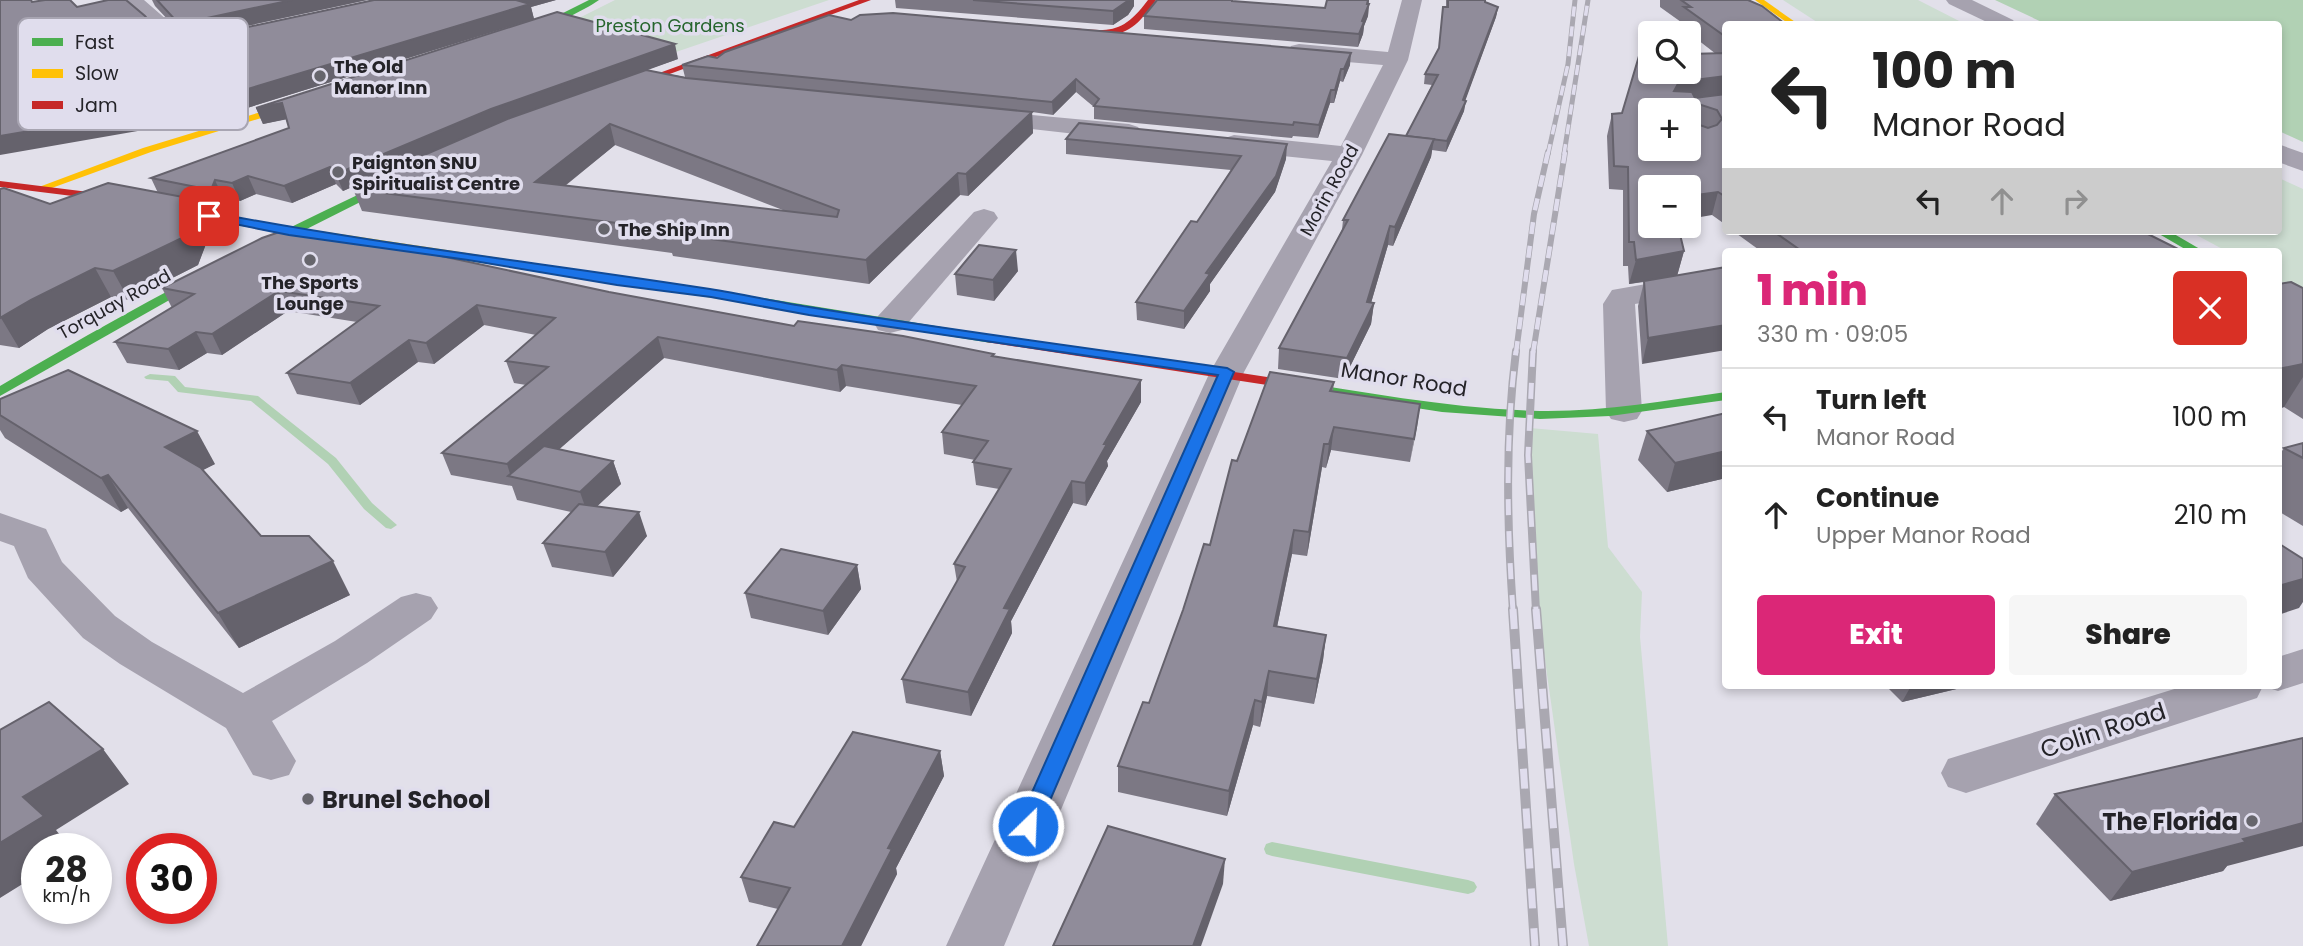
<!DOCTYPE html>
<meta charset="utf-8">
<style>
body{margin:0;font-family:Poppins,sans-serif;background:#f6f6f6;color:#222;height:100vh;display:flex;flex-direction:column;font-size:26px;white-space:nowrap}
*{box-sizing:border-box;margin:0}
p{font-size:23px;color:#767676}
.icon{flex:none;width:38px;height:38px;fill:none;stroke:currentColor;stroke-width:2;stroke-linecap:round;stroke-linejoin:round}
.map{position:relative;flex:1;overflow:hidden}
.side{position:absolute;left:1722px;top:248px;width:560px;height:441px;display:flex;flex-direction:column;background:#fff;border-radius:7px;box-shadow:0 4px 10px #0003}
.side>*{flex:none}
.guide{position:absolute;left:1722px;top:21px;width:560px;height:214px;border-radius:7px;box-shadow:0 4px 10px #0003;background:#fff;color:#222;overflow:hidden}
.fabs{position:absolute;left:1638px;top:21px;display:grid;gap:14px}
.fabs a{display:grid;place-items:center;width:63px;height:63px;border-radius:7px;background:#fff;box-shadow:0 4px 10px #0003;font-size:35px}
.speed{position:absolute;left:21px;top:833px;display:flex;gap:14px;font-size:35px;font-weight:700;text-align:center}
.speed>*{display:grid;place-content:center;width:91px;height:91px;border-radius:50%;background:#fff;box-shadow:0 4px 10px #0003;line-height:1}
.speed small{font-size:18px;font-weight:400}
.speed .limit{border:10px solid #d22;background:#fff;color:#111}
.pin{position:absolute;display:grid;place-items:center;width:60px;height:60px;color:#fff;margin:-30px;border-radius:14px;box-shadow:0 4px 10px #0006}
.me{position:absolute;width:77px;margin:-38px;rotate:24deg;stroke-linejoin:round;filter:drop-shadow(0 0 5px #0008)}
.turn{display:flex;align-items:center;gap:24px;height:147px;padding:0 35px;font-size:32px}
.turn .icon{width:91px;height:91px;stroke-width:2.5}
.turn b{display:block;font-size:49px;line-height:60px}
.lanes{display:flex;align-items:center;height:66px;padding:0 35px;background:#0003;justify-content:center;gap:35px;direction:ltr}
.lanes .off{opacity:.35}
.round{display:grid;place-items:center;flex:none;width:74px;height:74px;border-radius:7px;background:#f6f6f6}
.head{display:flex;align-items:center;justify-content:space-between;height:119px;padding:0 35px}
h1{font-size:42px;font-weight:800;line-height:52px;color:#db2777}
.button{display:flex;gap:14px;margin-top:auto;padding:14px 35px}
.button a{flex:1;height:80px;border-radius:7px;background:#db2777;color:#fff;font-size:28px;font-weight:800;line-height:80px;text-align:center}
.button a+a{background:#f6f6f6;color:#222}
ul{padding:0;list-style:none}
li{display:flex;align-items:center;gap:21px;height:98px;padding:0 35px;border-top:2px solid #e0e0e0}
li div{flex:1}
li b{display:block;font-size:26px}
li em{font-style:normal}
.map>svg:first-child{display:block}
.green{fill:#cdddd1}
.water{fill:#b1d1b4}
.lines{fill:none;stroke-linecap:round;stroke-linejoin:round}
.stream{fill:#b1d1b4;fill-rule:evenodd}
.street{fill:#a6a2af;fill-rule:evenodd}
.fast{fill:#4caf50;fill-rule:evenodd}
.slow{fill:#ffc107;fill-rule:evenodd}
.jam{fill:#c62828;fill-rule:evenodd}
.rail-far3-casing{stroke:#aaa8b1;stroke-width:5}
.rail-far2-casing{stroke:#aaa8b1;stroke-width:6}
.rail-far1-casing{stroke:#aaa8b1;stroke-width:8}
.rail-casing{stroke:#aaa8b1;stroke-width:10}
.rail-far3{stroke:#e0dded;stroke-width:3.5;stroke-dasharray:10;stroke-linecap:butt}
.rail-far2{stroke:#e0dded;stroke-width:4.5;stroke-dasharray:12;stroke-linecap:butt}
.rail-far1{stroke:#e0dded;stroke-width:5;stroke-dasharray:16;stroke-linecap:butt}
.rail{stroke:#e0dded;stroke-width:7;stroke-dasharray:20;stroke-linecap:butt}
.wall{fill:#7c7884;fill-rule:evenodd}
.shaded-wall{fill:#65626c}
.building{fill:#908c9a;stroke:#65626c;stroke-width:2;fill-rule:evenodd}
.route{fill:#1a73e8;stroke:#114b97;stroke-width:2}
.poi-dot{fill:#66656c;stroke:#e0dded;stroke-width:2.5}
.labels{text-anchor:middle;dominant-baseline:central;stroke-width:7;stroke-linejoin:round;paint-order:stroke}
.far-park-label{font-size:18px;fill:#26652d;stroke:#e0dded}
.far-poi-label{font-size:18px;font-weight:bold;fill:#242328;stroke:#e0dded;text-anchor:start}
.far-street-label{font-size:18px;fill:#242328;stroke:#e0dded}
.street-label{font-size:21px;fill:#242328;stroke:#e0dded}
.near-street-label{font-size:24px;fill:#242328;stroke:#e0dded}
.near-poi-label{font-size:24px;font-weight:bold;fill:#242328;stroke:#e0dded;text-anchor:start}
.key{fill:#e0dded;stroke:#a8a5b2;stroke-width:2}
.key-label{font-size:19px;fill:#242328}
</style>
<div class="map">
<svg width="2303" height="946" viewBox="0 0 2303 946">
<rect width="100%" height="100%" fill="#e2e0ea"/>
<g class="green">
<polygon points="615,0 829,0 673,53 561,27"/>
<polygon points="1783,0 1918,0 1965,24 1820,24"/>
<polygon points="2279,178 2303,189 2303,294 2279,280 2278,252 2228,252 2189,231 2278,231"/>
<polygon points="1530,428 1598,434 1608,547 1642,592 1640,637 1668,946 1589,946 1574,864 1536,597"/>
</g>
<polygon class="water" points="1995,0 2303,0 2303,142 2279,131 2278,24 2046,24"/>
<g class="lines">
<g class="stream">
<polygon points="150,374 175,376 185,387 258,396 336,458 372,503 397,525 391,529 386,528 364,509 328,464 251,401 178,392 168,381 146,379 144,377"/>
<polygon points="1272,842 1468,880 1474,882 1477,887 1474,892 1468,894 1272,856 1266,854 1264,849 1266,844"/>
</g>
<g class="street">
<path d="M122,0H144L167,20L185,42L246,29L254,30L257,35L254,40L194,53L211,73L242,93L246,98L242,103C207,112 174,53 154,30C144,19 130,12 122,0Z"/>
<polygon points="1402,0 1422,0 1408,60 1362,155 1244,372 1004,946 946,946 1210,372 1332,161 1234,151 1225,148 1221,143 1225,138 1234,135 1341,146 1383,65 1299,58 1291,56 1288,51 1291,46 1299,44 1388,52"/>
<polygon points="1946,0 1972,0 2013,20 2016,24 1991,24 1949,4"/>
<polygon points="980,110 1129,124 1138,127 1142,132 1138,137 1129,140 971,122 968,117 971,112"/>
<polygon points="2278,144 2303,153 2303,171 2278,162"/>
<polygon points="984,209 994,212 998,218 902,330 890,333 878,330 874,323 878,316 974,212"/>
<polygon points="1726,270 1726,288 1635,304 1642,411 1637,419 1624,422 1611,419 1606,411 1603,304 1612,290"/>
<polygon points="0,513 46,529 62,562 115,616 152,642 243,693 335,641 401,597 416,593 431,597 438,608 431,619 367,663 272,721 296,761 289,775 271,780 253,775 226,728 120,664 83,638 28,578 14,546 0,541"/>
<polygon points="2303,649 2303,683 2278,691 2263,686 2257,698 1966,793 1948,787 1941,773 1948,759 2184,686 2278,686 2278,657"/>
</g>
<g class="fast">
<path d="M589,0H599C586,10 525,40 513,33L555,17Z"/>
<path d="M400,175L410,177L203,281L0,396V386C130,309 263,238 400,175Z"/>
<polygon points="2154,231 2169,231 2205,252 2190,252"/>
<polygon points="726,292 991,335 998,339 991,343 721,299 721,293"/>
<path d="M1280,379C1366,392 1452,409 1540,411C1602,412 1664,401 1726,392V400L1610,416L1540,419L1442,412L1275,386L1273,383L1275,380Z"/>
</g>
<g class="slow">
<polygon points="1755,0 1764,0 1798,24 1789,24"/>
<polygon points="310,97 313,98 313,102 151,152 49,189 39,187 143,148"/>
<polygon points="267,223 726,292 732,296 726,300 263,230 261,227"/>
</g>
<g class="jam">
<polygon points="859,0 871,0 618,93 610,91"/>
<path d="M1148,0H1156C1136,28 1126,38 1090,35C1082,35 1074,35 1068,31L1072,28C1112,32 1123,33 1148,0Z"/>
<polygon points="0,181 121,196 267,223 273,227 267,231 121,202 0,187"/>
<polygon points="991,335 1280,379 1287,383 1280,387 986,342 984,339 986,336"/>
</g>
<g class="rail-far3-casing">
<g id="rail-far3">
<polyline points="1548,154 1568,64 1575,0"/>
<polyline points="1564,154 1588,0"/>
</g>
</g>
<g class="rail-far2-casing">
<g id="rail-far2">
<polyline points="1516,353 1534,214 1548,152"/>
<polyline points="1533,353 1565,152"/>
</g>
</g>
<g class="rail-far1-casing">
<g id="rail-far1">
<polyline points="1533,351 1528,455 1536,611"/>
<path d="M1513,611C1507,524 1505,438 1516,351"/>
</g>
</g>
<g class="rail-casing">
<g id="rail">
<polyline points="1513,609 1535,946"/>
<polyline points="1536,609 1563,946"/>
</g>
</g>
<use href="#rail-far3" class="rail-far3"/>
<use href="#rail-far2" class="rail-far2"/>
<use href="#rail-far1" class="rail-far1"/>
<use href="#rail" class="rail"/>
</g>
<g class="wall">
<polygon points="152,0 367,0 186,39 155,6"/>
<polygon points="374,0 556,0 531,7 534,19 218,117 32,2 77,7 195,75 222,89 236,88 213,71 199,55 192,39"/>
<polygon points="895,0 1134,0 1134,6 1128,15 1113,25 896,8"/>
<polygon points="1327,0 1369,0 1368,16 1364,26 1363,34 1358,47 1144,29 1144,16 1238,2 1325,8"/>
<polygon points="1446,0 1485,0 1485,2 1498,7 1496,17 1465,100 1464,111 1446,152 1432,150 1431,157 1393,246 1388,245 1371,303 1374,303 1371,324 1344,379 1278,369 1279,348 1342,230 1343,220 1406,136 1432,85 1424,84 1425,74 1439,49 1446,7"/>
<polygon points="1660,0 1748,0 1726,24 1726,225 1712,215 1650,187 1684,251 1677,276 1642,364 1638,306 1644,282 1629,284 1628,266 1623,266 1623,190 1609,189 1607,136 1612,114 1622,113 1716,54 1680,26 1681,22 1660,7"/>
<path d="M851,20L1350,65L1343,82L1340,81L1334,103H1330L1318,138L1293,136L1292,138L1094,119V107L1076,92L1053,115L1032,112L1033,133L968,196L960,195L869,284L673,256L672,253L362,211L353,189L363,182L343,191L336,184L292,203L256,194L240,201L223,198L219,207L200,203L212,228L198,265L129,300L111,297L48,329L19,348L0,345V189L50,204L158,193L151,178L289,128L286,119L263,124L256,108L678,59L646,70L685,77L682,65L717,58ZM615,145L788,212L565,186Z"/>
<polygon points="1066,139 1286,159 1275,192 1210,284 1210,291 1184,329 1137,320 1136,302 1197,222 1231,170 1066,154"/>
<polygon points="1733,231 2142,231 2184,252 1762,252"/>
<polygon points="1018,271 994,301 957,295 955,274"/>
<polygon points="2278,284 2303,288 2303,419 2284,407 2278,409"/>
<polygon points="162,288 609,292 794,326 994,354 994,357 1141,402 1107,461 1108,466 1086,506 1073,503 1011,621 1012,633 971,716 906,703 902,679 957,582 954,564 999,489 976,485 973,462 975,460 944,454 942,432 962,405 846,386 840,392 664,358 559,449 613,461 621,484 597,506 647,536 613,577 552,567 543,543 571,512 517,500 512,486 451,475 442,453 526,385 514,383 506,361 536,335 484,325 434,364 418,362 360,405 297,394 287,373 357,322 288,311 222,355 207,353 179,370 127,363 115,342 172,308"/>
<polygon points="1334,382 1333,391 1420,404 1410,462 1331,450 1326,468 1322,467 1307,556 1292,554 1277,627 1326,635 1323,660 1314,704 1267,696 1260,727 1253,725 1227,816 1118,792 1118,766 1149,703 1210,545"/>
<polygon points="0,399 215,464 202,470 261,536 350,595 239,648 128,508 121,512 5,438 0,430"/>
<polygon points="1726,413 1726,478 1667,492 1638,460 1647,431"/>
<polygon points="2303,443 2303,526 2278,511 2278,457 2284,448"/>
<polygon points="857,565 861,589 828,635 751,618 745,593"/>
<polygon points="1886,686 1969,686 1902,702"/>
<polygon points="940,751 944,776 896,868 897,874 861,946 757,946 778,909 749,902 741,877 794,827"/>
<polygon points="2055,794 2227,866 2223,871 2110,901 2036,824"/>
</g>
<g class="shaded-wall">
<polygon points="292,0 367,0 186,39 179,24"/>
<polygon points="508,0 556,0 531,7 534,19 218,117 0,155 0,136 211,100"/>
<polygon points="1129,0 1134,0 1134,6 1128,15 1113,25 1113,11"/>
<polygon points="1368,0 1369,0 1367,9 1369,4 1368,16 1364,26 1363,34 1358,47 1359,34"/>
<polygon points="1498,7 1496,17 1463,107 1466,101 1464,111 1446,152 1447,141"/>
<polygon points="675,44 678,59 496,125 343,191 336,174 491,109"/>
<polygon points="1351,53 1350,65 1343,82 1344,69"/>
<polygon points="1341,69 1340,81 1334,103 1335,90"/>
<polygon points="1726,76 1726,95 1674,102 1674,91 1679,82"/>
<polygon points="1076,79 1076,92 1053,115 1052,102"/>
<polygon points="1331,90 1330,103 1318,138 1319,125"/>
<polygon points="282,103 288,119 263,124 256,108"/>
<polygon points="1032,112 1033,133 968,196 966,174"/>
<polygon points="610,124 615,145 542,204 535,182"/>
<polygon points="1434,139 1431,157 1393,246 1395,227"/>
<polygon points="1287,144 1286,159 1275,192 1210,284 1210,291 1184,329 1184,311"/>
<polygon points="330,167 336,184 292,203 284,186"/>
<polygon points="958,173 960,195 869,284 866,260"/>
<polygon points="248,176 256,194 240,201 232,183"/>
<polygon points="215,180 223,198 219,207 211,190"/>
<polygon points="1718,192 1712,215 1689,219 1689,196"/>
<polygon points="199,200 212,228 198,265 129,300 113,271"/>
<polygon points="1390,226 1388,245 1366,320 1374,303 1371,324 1344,379 1347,358 1367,302"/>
<polygon points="1016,250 1018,271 994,301 993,280"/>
<polygon points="1684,251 1677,276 1629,284 1636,260"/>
<polygon points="95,268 111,297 48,329 19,348 1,318 31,300"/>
<polygon points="279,291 288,311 222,355 212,334"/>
<polygon points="477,305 484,325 434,364 426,343"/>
<polygon points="1726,325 1726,350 1642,364 1648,338"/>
<polygon points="196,332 207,353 179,370 168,349"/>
<polygon points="658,337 664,358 524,480 511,477 507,464"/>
<polygon points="409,340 418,362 360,405 350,383"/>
<polygon points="2303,364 2303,377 2284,407 2278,409 2278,369"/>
<polygon points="842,365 846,386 840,392 837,370"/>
<polygon points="1141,380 1141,402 1107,461 1108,466 1086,506 1085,483 1104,444"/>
<polygon points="1420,404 1417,427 1410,462 1414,439"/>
<polygon points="1334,427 1331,450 1326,468 1329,444"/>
<polygon points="197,431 215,464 184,480 165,447"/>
<polygon points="1324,444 1322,467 1307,556 1309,532"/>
<polygon points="1726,451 1726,478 1667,492 1675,463"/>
<polygon points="613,461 621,484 588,515 580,492"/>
<polygon points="108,475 128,508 121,512 101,478"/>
<polygon points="1072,481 1073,503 1011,621 1012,633 971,716 968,692 1004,608"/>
<polygon points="639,512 647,536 613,577 605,552"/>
<polygon points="1294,530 1292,554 1272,651 1274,626"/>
<polygon points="333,561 350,595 239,648 218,613"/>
<polygon points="857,565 861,589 828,635 823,611"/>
<polygon points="2303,579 2303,602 2299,608 2278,615 2278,586"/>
<polygon points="1326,635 1323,660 1314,704 1317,679"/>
<polygon points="1269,671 1267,696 1260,727 1262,702"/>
<polygon points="1911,686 1969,686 1902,702"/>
<polygon points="1255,700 1253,725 1227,816 1229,791"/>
<polygon points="103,749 129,784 56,830 71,849 37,849 37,875 0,898 0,843 23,797"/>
<polygon points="940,751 944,776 896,868 897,874 861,946 842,946 888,848"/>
<polygon points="2303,823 2303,846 2227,866 2223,871 2110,901 2132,872 2243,839"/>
<polygon points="1225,859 1223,884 1201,946 1193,946"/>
</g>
<g class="building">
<polygon points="0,0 31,0 32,2 45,0 70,0 77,7 108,0 126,0 145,16 195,75 222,89 237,88 241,80 206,55 192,39 374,0 516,0 530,4 211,100 0,136"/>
<polygon points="157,0 292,0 179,24"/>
<polygon points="973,0 1129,0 1113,11"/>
<polygon points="1157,0 1232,0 1232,1 1325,8 1327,0 1368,0 1367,4 1369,4 1362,21 1364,22 1359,34 1144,16"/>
<polygon points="1448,0 1485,0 1485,2 1498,7 1463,100 1466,101 1447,141 1406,136 1438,75 1425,74 1439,48 1443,7 1448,7"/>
<polygon points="1681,0 1748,0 1762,6 1785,24 1726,24 1726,37 1684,7 1691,7"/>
<polygon points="557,12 675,44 491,109 336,174 330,167 284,186 248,176 232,183 215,180 211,190 151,178 289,128 282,103 256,108"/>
<polygon points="893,13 1351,53 1344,69 1341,69 1335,90 1331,90 1319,125 1294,122 1293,125 1094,106 1099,99 1076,79 1052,102 682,65 708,56 717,58 725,52 829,15 851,20 860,15"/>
<path d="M1726,53V76L1679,82L1674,91L1692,92L1695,98L1726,94V197L1718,192L1689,196V187H1650V226H1678L1684,251L1636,260L1634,242H1629L1628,167L1614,166L1612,114L1622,113L1639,56H1650V72H1689V54ZM1692,102L1717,110L1722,119L1717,125L1708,128L1694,123ZM1650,110H1689V149H1650Z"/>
<path d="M646,70L686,78L1032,112L966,174L958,173L866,260L667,233L671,230L353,189L364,181L510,118ZM610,124L839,210L837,217L535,182Z"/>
<polygon points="1079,123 1287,144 1276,176 1206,273 1210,274 1184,311 1136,302 1191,221 1197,222 1241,156 1066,139"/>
<polygon points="1389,134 1434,139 1395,227 1390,226 1367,302 1374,303 1347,358 1279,348 1348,220 1343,220"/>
<polygon points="108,183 199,200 184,237 113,271 95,268 31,300 0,318 0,189 4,188 50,204"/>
<polygon points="285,230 399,247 609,292 794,326 798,321 903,336 994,354 992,356 1141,380 1104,444 1107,444 1085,483 1072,481 1004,608 1010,609 968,692 902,679 965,567 954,564 1011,469 973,462 988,441 942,432 976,386 842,365 837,370 658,337 507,464 442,453 548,367 506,361 555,318 477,305 426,343 409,340 350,383 287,373 379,306 279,291 212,334 196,332 168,349 115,342 194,294 162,288 262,238"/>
<polygon points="1773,231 2142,231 2184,252 1787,252 1800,250"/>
<polygon points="979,245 1016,250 993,280 955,274"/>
<polygon points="1726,267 1726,325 1648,338 1644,281"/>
<polygon points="2291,282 2303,288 2303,364 2278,369 2278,284"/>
<polygon points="68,370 197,431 165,447 201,468 261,536 309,536 333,561 218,613 108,475 101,478 0,415 0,399"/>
<polygon points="1270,372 1334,382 1330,391 1420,404 1414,439 1334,427 1329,444 1324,444 1309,532 1294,530 1274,626 1326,635 1317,679 1269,671 1262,702 1255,700 1229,791 1118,766 1143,702 1149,703 1183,610 1204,544 1210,545 1232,460 1237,461"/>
<polygon points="1726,413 1726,451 1675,463 1647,431"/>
<polygon points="2303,443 2303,458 2284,448"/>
<polygon points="544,446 613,461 580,492 508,476"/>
<polygon points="579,504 639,512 605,552 543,543"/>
<polygon points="2278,543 2303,559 2303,579 2278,586"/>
<polygon points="781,549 857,565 823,611 745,593"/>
<polygon points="49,702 103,749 23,797 44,816 0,843 0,730"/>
<polygon points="853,732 940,751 888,848 892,849 842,946 757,946 790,888 741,877 774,822 794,827"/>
<polygon points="2303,738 2303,823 2243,839 2246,842 2132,872 2055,794"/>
<polygon points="1108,826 1225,859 1193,946 1053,946"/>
</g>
<path class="route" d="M209,212C375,244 543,263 710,289C743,294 776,302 809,307C948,330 1088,348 1227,368L1234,372L1039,826L1035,832L1028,835L1020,832L1017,826L1218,375L809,315L711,297L617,285L468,260L289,235L205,218L203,216Z"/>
<g class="poi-dot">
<circle cx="320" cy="76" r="7"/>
<circle cx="338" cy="172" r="7"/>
<circle cx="604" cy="229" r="7"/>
<circle cx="310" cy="260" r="7"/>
<circle cx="308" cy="799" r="7"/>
<circle cx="2252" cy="821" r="7"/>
</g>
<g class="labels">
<g class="far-park-label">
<text x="670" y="25">Preston Gardens</text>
</g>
<g class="far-poi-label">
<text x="334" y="66">The Old<tspan x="334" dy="21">Manor Inn</tspan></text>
<text x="352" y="162">Paignton SNU<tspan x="352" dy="21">Spiritualist Centre</tspan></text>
<text x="618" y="229">The Ship Inn</text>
<text x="310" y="282" text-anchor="middle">The Sports<tspan x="310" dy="21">Lounge</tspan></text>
</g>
<g class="far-street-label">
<text transform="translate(1329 190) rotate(-61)">Morin Road</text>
<text transform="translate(114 304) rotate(-29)">Torquay Road</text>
</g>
<g class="street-label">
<text transform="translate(1404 379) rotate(9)">Manor Road</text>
</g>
<g class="near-street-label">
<text transform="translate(2103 730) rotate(-18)">Colin Road</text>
</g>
<g class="near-poi-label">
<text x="322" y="799">Brunel School</text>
<text x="2238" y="821" text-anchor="end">The Florida</text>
</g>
</g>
<rect x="18" y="18" width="230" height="112" rx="10" class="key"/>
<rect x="32" y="38" width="31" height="8" fill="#4caf50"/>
<rect x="32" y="69" width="31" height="9" fill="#ffc107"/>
<rect x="32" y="101" width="31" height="8" fill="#c62828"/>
<g class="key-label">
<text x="75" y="49">Fast</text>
<text x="75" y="80">Slow</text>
<text x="75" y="112">Jam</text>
</g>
</svg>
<div class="fabs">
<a><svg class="icon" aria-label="search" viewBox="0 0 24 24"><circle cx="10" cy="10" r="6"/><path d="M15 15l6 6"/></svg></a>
<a>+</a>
<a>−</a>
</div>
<div class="speed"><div>28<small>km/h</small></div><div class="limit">30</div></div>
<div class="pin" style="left:209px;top:216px;background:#d93025"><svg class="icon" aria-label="arrive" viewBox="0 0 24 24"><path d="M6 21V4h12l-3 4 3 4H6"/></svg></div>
<svg class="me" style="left:1028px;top:826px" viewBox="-20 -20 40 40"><circle r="17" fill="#1a73e8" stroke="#fff" stroke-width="3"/><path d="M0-11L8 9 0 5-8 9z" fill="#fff"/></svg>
<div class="guide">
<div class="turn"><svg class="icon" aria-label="left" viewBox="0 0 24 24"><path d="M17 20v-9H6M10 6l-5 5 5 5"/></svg><div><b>100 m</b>Manor Road</div></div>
<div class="lanes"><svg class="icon" aria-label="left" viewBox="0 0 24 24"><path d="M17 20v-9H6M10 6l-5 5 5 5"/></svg><svg class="icon off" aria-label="ahead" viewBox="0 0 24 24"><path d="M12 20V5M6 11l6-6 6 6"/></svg><svg class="icon off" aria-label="right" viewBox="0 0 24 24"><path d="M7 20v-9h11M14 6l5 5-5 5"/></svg></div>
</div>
<section class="side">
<div class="head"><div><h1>1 min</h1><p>330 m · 09:05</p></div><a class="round" style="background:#d93025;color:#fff"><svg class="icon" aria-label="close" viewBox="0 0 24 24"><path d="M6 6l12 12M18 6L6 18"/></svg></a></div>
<ul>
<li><svg class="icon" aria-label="left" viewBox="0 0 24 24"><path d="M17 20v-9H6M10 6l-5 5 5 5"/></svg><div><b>Turn left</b><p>Manor Road</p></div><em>100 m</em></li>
<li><svg class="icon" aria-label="ahead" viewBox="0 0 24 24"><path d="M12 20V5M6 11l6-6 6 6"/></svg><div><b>Continue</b><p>Upper Manor Road</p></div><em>210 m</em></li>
</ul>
<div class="button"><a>Exit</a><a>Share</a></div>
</section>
</div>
